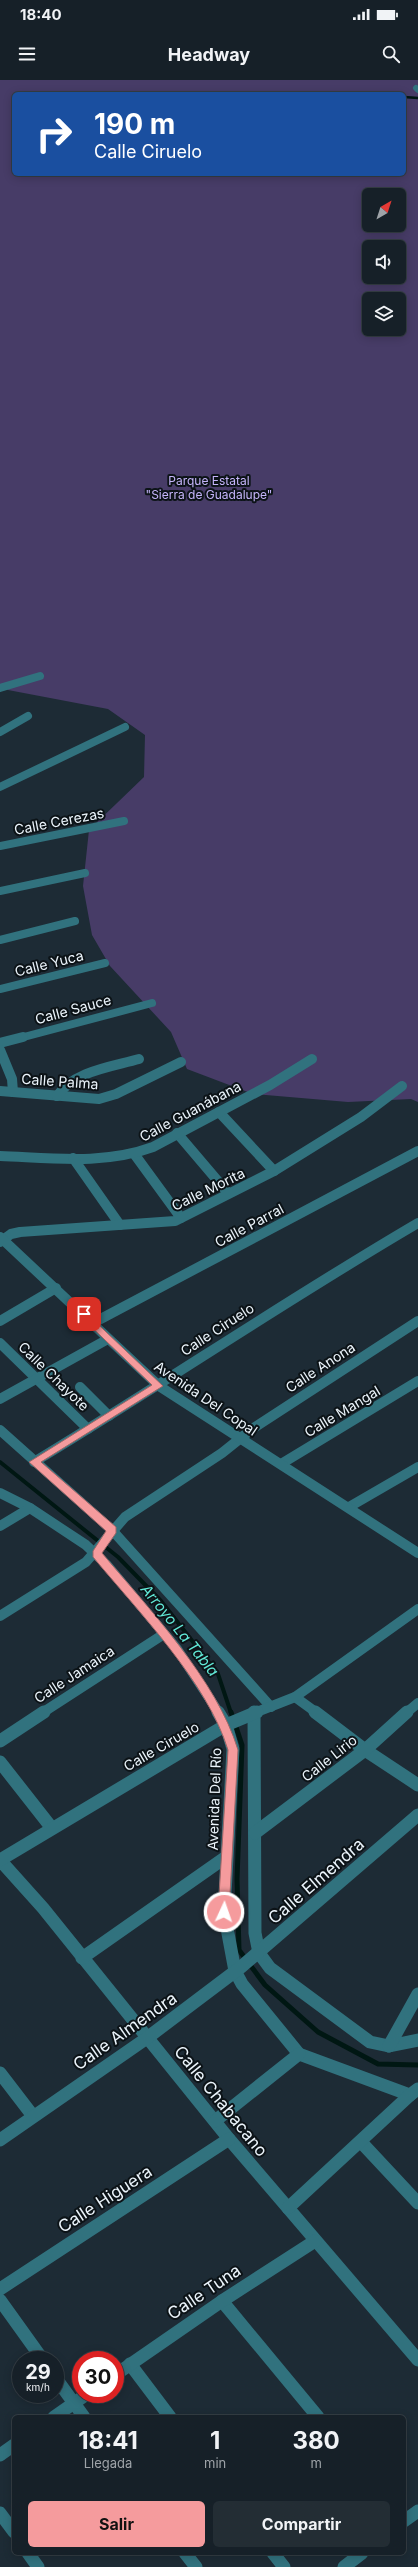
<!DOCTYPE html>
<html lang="es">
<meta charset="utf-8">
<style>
body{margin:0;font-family:Inter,sans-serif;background:#232d34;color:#f1f3f6;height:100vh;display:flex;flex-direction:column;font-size:15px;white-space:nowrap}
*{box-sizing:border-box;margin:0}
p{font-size:13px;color:#9ea3a8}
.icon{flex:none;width:22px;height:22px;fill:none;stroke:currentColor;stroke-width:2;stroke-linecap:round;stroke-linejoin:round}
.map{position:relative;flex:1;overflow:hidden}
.side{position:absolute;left:12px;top:2335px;width:394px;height:140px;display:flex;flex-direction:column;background:#162028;border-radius:6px;box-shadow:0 2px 10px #0003,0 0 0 1px #353e45}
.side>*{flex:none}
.top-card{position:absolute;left:12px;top:12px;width:394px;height:84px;border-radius:6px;box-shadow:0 2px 10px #0003,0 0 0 1px #353e45;background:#1a4fa0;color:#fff;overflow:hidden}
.needle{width:26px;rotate:39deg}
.controls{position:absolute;left:362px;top:108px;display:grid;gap:8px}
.controls a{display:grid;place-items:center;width:44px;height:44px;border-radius:6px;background:#162028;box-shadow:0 2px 10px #0003,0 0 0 1px #353e45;font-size:20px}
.speed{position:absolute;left:12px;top:2271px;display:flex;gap:8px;font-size:20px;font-weight:700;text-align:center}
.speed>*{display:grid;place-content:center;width:52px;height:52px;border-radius:50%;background:#162028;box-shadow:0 2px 10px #0003,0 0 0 1px #353e45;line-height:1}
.speed small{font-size:10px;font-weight:400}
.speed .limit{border:6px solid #d22;background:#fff;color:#111}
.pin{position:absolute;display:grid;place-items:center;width:34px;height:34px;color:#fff;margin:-17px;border-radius:8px;box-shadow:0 2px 6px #0006}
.me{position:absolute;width:44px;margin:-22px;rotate:3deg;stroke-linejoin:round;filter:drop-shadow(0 0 3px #0008)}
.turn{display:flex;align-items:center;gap:14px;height:84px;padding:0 16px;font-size:18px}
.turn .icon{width:52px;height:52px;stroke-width:2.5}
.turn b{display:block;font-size:28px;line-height:34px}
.eta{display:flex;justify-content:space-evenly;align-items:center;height:68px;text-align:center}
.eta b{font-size:24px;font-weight:700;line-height:28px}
.action{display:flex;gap:8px;margin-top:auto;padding:8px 16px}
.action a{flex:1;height:46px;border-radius:6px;background:#f59b9d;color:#111;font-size:16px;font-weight:700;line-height:46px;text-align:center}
.action a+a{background:#232d34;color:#f1f3f6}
.status{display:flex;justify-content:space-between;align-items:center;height:28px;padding:0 20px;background:#162028;direction:ltr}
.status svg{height:11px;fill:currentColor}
header{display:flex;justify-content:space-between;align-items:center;height:52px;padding:0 16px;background:#162028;font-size:18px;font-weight:700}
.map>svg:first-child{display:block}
.green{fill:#473c67;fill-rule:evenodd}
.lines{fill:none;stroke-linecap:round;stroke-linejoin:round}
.stream-far2{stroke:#001713;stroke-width:2.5}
.stream-far1{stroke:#001713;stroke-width:4}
.stream{stroke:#001713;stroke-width:5}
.minor-far3{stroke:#31727e;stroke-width:6}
.minor-far2{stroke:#31727e;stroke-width:8}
.minor-far1{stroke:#31727e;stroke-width:10}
.minor{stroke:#31727e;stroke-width:13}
.tertiary{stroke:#31727e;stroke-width:10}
.route{fill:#f59b9d;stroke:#9f6566}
.labels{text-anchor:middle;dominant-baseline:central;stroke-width:4;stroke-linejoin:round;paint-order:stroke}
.far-park-label{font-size:12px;fill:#c5b5fa;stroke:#0c1317}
.street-label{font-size:14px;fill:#ebf4fb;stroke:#0c1317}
.water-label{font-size:15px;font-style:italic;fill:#61e9d7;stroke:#0c1317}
.near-street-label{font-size:17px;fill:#ebf4fb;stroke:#0c1317}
</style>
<div class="status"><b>18:40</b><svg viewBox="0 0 49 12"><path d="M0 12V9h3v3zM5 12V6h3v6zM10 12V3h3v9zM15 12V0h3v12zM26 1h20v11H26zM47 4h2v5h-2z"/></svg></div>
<header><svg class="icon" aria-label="menu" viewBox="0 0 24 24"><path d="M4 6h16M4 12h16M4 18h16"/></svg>Headway<svg class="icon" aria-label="search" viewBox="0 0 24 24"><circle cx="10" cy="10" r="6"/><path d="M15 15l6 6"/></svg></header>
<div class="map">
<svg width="418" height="2487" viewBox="0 0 418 2487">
<rect width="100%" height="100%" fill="#1d2b35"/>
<path class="green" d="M0,0H418V1022L411,1019L348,1022L253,1014L187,989L171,952L110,886L92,855L83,806L89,750L144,697L145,655L108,629L8,610L0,604ZM14,14H404V94H14ZM369,115H399V145H369ZM369,167H399V197H369ZM369,219H399V249H369Z"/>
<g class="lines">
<polyline class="stream-far2" points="404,17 418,18"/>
<polyline class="stream-far1" points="0,1382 118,1477 161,1521 218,1594 231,1633"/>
<polyline class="stream" points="231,1632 242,1665 237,1799 239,1870 265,1905 318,1952 378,1984 418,1985"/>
<polyline class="minor-far3" points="416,8 418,10"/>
<g class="minor-far2">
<polyline points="0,608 40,596"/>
<polyline points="0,652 28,636"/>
<polyline points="0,707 125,647"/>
<polyline points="0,766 124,741"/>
<polyline points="0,811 85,793"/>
<polyline points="0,860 75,841"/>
<polyline points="0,909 105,883"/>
<polyline points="20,958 152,923"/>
</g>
<g class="minor-far1">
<polyline points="0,963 23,957"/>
<polyline points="0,970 12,999 13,1012"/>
<polyline points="0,1011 99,1019 116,1014 181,982"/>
<path d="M57,1016C74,991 111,987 139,979"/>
<polyline points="219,1032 274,1091"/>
<polyline points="177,1053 228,1113"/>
<polyline points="135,1075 181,1138"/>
<path d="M0,1076C52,1078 104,1085 153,1067L270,1005L312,979"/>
<polyline points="73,1078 120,1145"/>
<polyline points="0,1162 11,1154 20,1152 175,1141 274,1091 361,1037 402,1006"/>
<polyline points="0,1241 56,1208"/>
<polyline points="93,1243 418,1071"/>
<polyline points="0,1263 88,1349"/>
<polyline points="80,1307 109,1336"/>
<polyline points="0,1319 108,1259"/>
<polyline points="0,1350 112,1450 271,1627"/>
<path d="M34,1382C163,1304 288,1219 418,1143"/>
<polyline points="281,1384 418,1301"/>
<polyline points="0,1413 30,1428 86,1465 106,1484 177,1569 219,1633"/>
<polyline points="349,1427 418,1387"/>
<polyline points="0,1446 30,1428"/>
<polyline points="0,1536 86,1482 125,1437 222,1373 252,1349 418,1241"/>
<polyline points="295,1617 317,1633"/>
<polyline points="42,1633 164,1554"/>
<polyline points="254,1633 295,1617 418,1529"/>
<polyline points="406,1633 418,1623"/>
</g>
<g class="minor">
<polyline points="218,1632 226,1645 233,1669 224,1832 235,1891 242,1904 299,1974 410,2015 418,2009"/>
<polyline points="254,1632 255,1853 259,1873 270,1888 370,1962 389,1966 418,1960"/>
<polyline points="315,1632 365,1670 418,1705"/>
<polyline points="0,1661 44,1632"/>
<polyline points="0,1682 51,1747"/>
<polyline points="255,1753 365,1670 407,1632"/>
<polyline points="0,1780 43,1828 229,2059 418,2280"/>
<polyline points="0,1780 226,1645 257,1632"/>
<polyline points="82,1878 226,1777"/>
<polyline points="389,1966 418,1914"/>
<polyline points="0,1993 33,2036"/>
<polyline points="215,2041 299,1974"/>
<polyline points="0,2060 147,1958 241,1887 418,1735"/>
<polyline points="361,2062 418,2123"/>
<polyline points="288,2128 410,2015"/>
<polyline points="0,2209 229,2059"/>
<polyline points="0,2220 43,2280"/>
<polyline points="222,2221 318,2337"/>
<polyline points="130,2284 170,2337"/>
<polyline points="115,2295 222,2221 315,2161"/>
<polyline points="55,2297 84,2337"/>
<polyline points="54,2337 87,2314"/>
<polyline points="0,2375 14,2365"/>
<polyline points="0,2433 14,2452"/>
<polyline points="404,2441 418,2431"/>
<polyline points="28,2473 38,2487"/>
<polyline points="185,2473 196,2487"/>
<polyline points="273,2473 284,2487"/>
<polyline points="344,2487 362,2473"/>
</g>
<polyline class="tertiary" points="0,1157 159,1306 418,1473"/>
</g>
<path class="route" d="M84,1231L163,1306L41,1382L116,1447V1453L102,1473C149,1529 217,1600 238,1670L229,1832L224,1838L218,1832L228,1670C208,1603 137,1530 93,1477V1471L106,1451L29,1382L152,1305L81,1237L80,1234Z"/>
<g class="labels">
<g class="far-park-label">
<text x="209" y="400">Parque Estatal<tspan x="209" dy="14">"Sierra de Guadalupe"</tspan></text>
</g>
<g class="street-label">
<text transform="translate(59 741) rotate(-11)">Calle Cerezas</text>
<text transform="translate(49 883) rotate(-14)">Calle Yuca</text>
<text transform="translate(73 929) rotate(-15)">Calle Sauce</text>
<text transform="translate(60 1001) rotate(4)">Calle Palma</text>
<text transform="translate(190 1031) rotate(-28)">Calle Guanábana</text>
<text transform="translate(208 1109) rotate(-26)">Calle Morita</text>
<text transform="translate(249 1145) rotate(-28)">Calle Parral</text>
<text transform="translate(217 1249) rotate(-33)">Calle Ciruelo</text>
<text transform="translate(320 1287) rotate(-33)">Calle Anona</text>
<text transform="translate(54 1296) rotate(44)">Calle Chayote</text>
<text transform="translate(206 1318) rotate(34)">Avenida Del Copal</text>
<text transform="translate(342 1331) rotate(-31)">Calle Mangal</text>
<text transform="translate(74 1594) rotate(-33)">Calle Jamaica</text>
<text transform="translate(161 1666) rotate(-30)">Calle Ciruelo</text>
<text transform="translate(329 1678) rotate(-38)">Calle Lirio</text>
<text transform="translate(214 1719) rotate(-88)">Avenida Del Río</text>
</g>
<g class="water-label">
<text transform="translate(180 1550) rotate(51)">Arroyo La Tabla</text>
</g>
<g class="near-street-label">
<text transform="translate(316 1801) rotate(-41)">Calle Elmendra</text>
<text transform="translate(125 1951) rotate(-35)">Calle Almendra</text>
<text transform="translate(221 2021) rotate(51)">Calle Chabacano</text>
<text transform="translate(105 2119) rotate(-33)">Calle Higuera</text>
<text transform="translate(204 2212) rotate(-34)">Calle Tuna</text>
</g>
</g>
</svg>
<div class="controls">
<a><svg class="needle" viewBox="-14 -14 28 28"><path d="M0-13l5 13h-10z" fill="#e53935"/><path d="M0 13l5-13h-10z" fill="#9ea3a8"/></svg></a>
<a><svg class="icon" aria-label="sound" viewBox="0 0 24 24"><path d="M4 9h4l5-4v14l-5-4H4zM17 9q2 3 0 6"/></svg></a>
<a><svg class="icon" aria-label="layers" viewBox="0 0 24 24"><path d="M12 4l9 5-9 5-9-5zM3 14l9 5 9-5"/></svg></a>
</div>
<div class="speed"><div>29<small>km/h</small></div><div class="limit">30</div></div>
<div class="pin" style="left:84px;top:1234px;background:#d93025"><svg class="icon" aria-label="arrive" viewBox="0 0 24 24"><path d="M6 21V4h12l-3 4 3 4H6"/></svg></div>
<svg class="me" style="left:224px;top:1832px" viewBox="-20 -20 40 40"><circle r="17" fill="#f59b9d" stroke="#fff" stroke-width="3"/><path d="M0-11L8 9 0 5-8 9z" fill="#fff"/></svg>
<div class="top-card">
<div class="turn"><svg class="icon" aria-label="right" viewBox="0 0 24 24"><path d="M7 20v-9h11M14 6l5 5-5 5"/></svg><div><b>190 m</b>Calle Ciruelo</div></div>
</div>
<section class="side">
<div class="eta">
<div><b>18:41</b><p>Llegada</p></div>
<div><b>1</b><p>min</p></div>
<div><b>380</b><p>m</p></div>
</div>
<div class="action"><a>Salir</a><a>Compartir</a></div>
</section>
</div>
